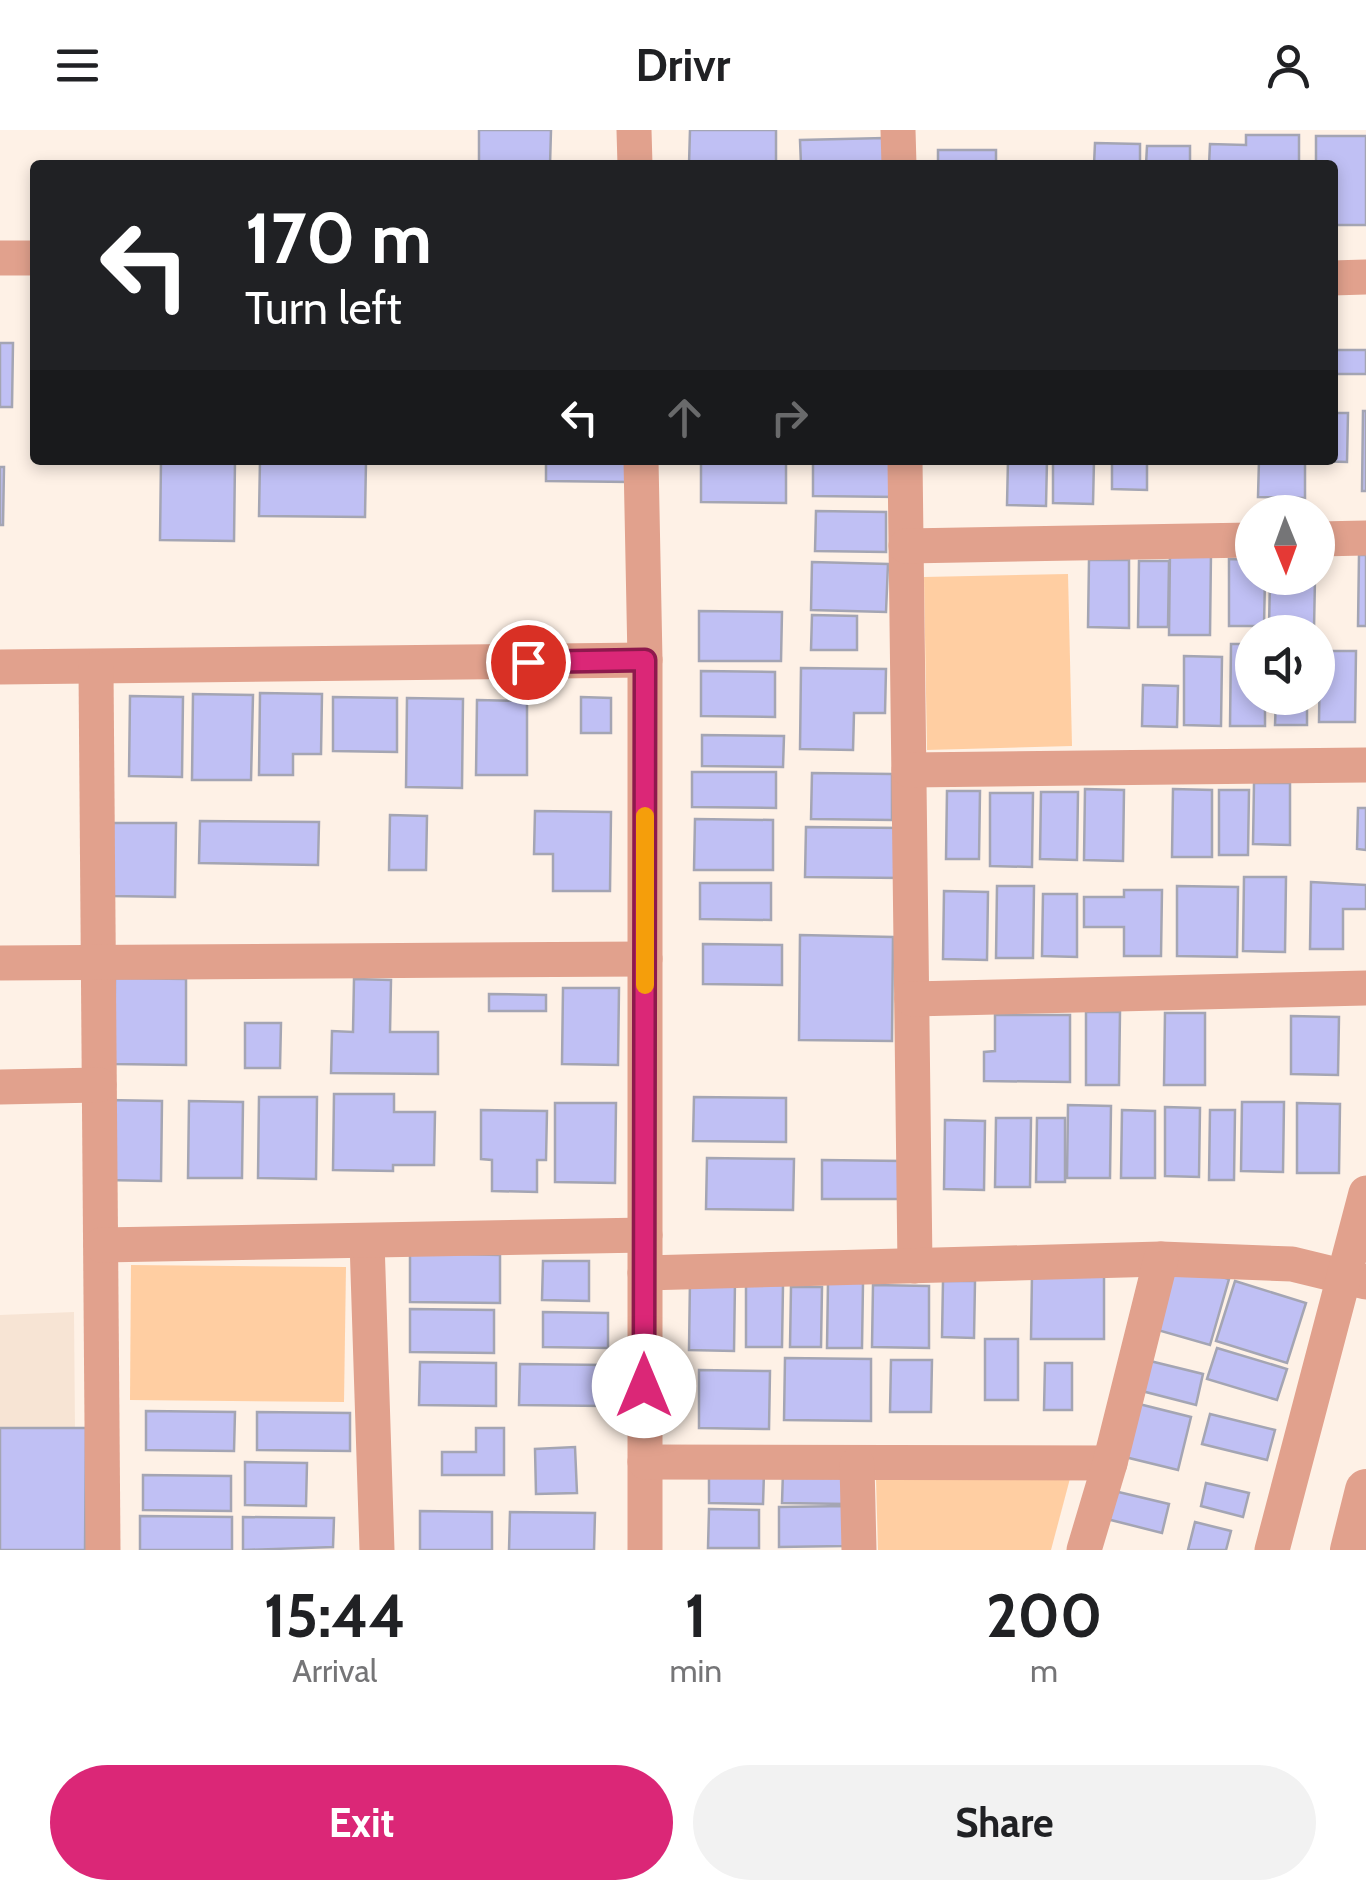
<!DOCTYPE html>
<style>
body{margin:0;font-family:Cabin,sans-serif;background:#f2f2f2;color:#202124;height:100vh;display:flex;flex-direction:column;font-size:38px;white-space:nowrap}
*{box-sizing:border-box;margin:0}
p{font-size:32px;color:#757577}
.icon{flex:none;width:55px;height:55px;fill:none;stroke:currentColor;stroke-width:2;stroke-linecap:round;stroke-linejoin:round}
.map{position:relative;height:1420px;overflow:hidden}
.panel{display:flex;flex-direction:column;background:#fff;flex:1}
.panel>*{flex:none}
.guide{position:absolute;left:30px;top:30px;width:1308px;height:305px;border-radius:10px;box-shadow:0 5px 15px #0003;background:#202124;color:#fff;overflow:hidden}
.needle{width:65px;rotate:179deg}
.tools{position:absolute;left:1235px;top:365px;display:grid;gap:20px}
.tools a{display:grid;place-items:center;width:100px;height:100px;border-radius:50%;background:#fff;box-shadow:0 5px 15px #0003;font-size:50px}
.pin{position:absolute;display:grid;place-items:center;width:85px;height:85px;color:#fff;margin:-42px;border:5px solid #fff;border-radius:50%;box-shadow:0 2px 10px #0007}
.me{position:absolute;width:110px;margin:-55px;rotate:0deg;stroke-linejoin:round;filter:drop-shadow(0 0 8px #0008)}
.turn{display:flex;align-items:center;gap:35px;height:210px;padding:0 50px;font-size:45px}
.turn .icon{width:130px;height:130px;stroke-width:2.5}
.turn b{display:block;font-size:70px;line-height:85px}
.lanes{display:flex;align-items:center;height:95px;padding:0 50px;background:#0003;justify-content:center;gap:50px;direction:ltr}
.lanes .off{opacity:.35}
.eta{display:flex;justify-content:space-evenly;align-items:center;height:170px;text-align:center}
.eta b{font-size:60px;font-weight:800;line-height:70px}
.primary-button{display:flex;gap:20px;margin-top:auto;padding:20px 50px}
.primary-button a{flex:1;height:115px;border-radius:60px;background:#db2777;color:#fff;font-size:40px;font-weight:800;line-height:115px;text-align:center}
.primary-button a+a{background:#f2f2f2;color:#202124}
header{display:flex;justify-content:space-between;align-items:center;height:130px;padding:0 50px;background:#fff;font-size:45px;font-weight:800}
.map>svg:first-child{display:block}
.built{fill:#f7e4d4}
.green{fill:#ffcea2}
.building{fill:#c0c0f4;stroke:#a4a5b3;stroke-width:2.5}
.lines{fill:none;stroke-linecap:round;stroke-linejoin:round}
.minor{stroke:#e1a18d;stroke-width:35}
.tertiary{stroke:#e1a18d;stroke-width:42}
.route-casing{stroke:#8e194d;stroke-width:25}
.route{stroke:#db2777;stroke-width:18}
.slow{stroke:#f59e0b;stroke-width:18}
</style>
<header><svg class="icon" aria-label="menu" viewBox="0 0 24 24"><path d="M4 6h16M4 12h16M4 18h16"/></svg>Drivr<svg class="icon" aria-label="person" viewBox="0 0 24 24"><circle cx="12" cy="8" r="4"/><path d="M4 21q1-7 8-7t8 7"/></svg></header>
<div class="map">
<svg width="1366" height="1420" viewBox="0 0 1366 1420">
<rect width="100%" height="100%" fill="#fef1e6"/>
<polygon class="built" points="74,1182 76,1420 0,1420 0,1185"/>
<g class="green">
<polygon points="1068,444 1072,616 927,620 924,447"/>
<polygon points="131,1135 346,1137 344,1272 130,1270"/>
<polygon points="1072,1341 1051,1420 878,1420 876,1349"/>
</g>
<g class="building">
<polygon points="479,0 551,0 550,35 479,35"/>
<polygon points="690,0 776,0 776,35 689,35"/>
<polygon points="1246,5 1299,5 1299,35 1209,35 1210,14 1246,15"/>
<polygon points="1316,6 1366,6 1366,95 1332,95 1332,35 1316,35"/>
<polygon points="884,8 884,35 801,35 800,10"/>
<polygon points="1095,13 1140,14 1140,35 1094,35"/>
<polygon points="1147,16 1190,16 1190,35 1146,35"/>
<rect x="938" y="20" width="58" height="15"/>
<polygon points="0,213 13,213 12,277 0,277"/>
<rect x="1332" y="220" width="34" height="24"/>
<polygon points="1363,281 1366,281 1366,361 1362,361"/>
<polygon points="1332,283 1348,283 1347,332 1313,331 1332,330"/>
<polygon points="161,330 235,330 234,411 160,410"/>
<polygon points="260,330 366,331 365,387 259,386"/>
<polygon points="546,330 630,330 630,352 546,351"/>
<polygon points="701,330 786,330 786,373 701,372"/>
<polygon points="813,330 898,330 898,367 813,366"/>
<polygon points="1008,330 1047,330 1046,376 1007,375"/>
<polygon points="1053,330 1094,330 1093,374 1053,373"/>
<polygon points="1112,330 1147,330 1147,360 1112,359"/>
<polygon points="1259,330 1305,330 1305,368 1258,367"/>
<polygon points="0,337 4,337 3,395 0,395"/>
<polygon points="816,381 886,382 886,422 815,421"/>
<polygon points="1170,421 1211,422 1210,505 1169,505"/>
<polygon points="1359,425 1366,425 1366,496 1358,496"/>
<polygon points="1229,429 1252,430 1252,448 1265,448 1264,496 1229,496"/>
<polygon points="1089,430 1129,430 1129,498 1088,497"/>
<polygon points="1139,431 1169,431 1168,497 1138,497"/>
<polygon points="812,432 888,434 886,482 811,480"/>
<polygon points="1270,448 1315,448 1314,499 1269,498"/>
<polygon points="699,481 782,482 781,531 699,531"/>
<polygon points="812,485 857,486 857,520 811,520"/>
<polygon points="1231,514 1252,514 1252,568 1265,568 1265,596 1230,596"/>
<polygon points="1320,521 1356,521 1355,592 1319,592"/>
<polygon points="1184,526 1222,527 1221,596 1184,595"/>
<polygon points="801,538 886,539 885,583 854,583 853,620 800,619"/>
<polygon points="701,541 775,542 775,587 701,586"/>
<polygon points="1143,555 1178,556 1177,597 1142,596"/>
<polygon points="260,563 322,564 321,624 293,624 293,645 259,645"/>
<polygon points="193,564 253,565 251,650 192,650"/>
<polygon points="130,566 183,567 182,647 129,646"/>
<polygon points="333,567 397,568 397,622 333,621"/>
<polygon points="581,567 611,568 611,603 581,603"/>
<polygon points="407,568 463,569 462,658 406,657"/>
<polygon points="1276,568 1307,568 1307,595 1275,595"/>
<polygon points="477,570 527,571 527,645 476,645"/>
<polygon points="702,605 784,606 783,637 702,636"/>
<polygon points="692,642 776,642 776,678 692,677"/>
<polygon points="812,643 892,644 892,690 811,689"/>
<polygon points="1254,653 1290,653 1290,715 1253,714"/>
<polygon points="1085,659 1124,660 1123,731 1084,730"/>
<polygon points="1173,659 1212,660 1212,727 1172,727"/>
<polygon points="1219,660 1249,660 1248,725 1219,725"/>
<polygon points="947,661 980,661 979,729 946,729"/>
<polygon points="1041,662 1078,662 1077,730 1040,729"/>
<polygon points="990,663 1033,663 1032,737 990,736"/>
<polygon points="1358,678 1366,678 1366,720 1357,719"/>
<polygon points="535,681 611,682 610,761 553,761 553,724 534,724"/>
<polygon points="390,685 427,686 426,740 389,740"/>
<polygon points="695,689 773,690 773,740 694,740"/>
<polygon points="200,691 319,692 318,735 199,733"/>
<polygon points="113,693 176,693 175,767 112,766"/>
<polygon points="806,697 904,698 903,748 805,747"/>
<polygon points="1244,747 1286,747 1285,822 1243,821"/>
<polygon points="1311,752 1366,755 1366,779 1343,779 1343,819 1310,819"/>
<polygon points="700,753 771,753 771,790 700,789"/>
<polygon points="997,756 1034,756 1033,828 996,828"/>
<polygon points="1177,756 1238,757 1237,827 1177,826"/>
<polygon points="1124,760 1162,760 1161,826 1124,826 1124,797 1084,797 1084,767 1124,767"/>
<polygon points="944,761 988,762 987,830 943,829"/>
<polygon points="1043,764 1077,764 1077,827 1042,826"/>
<polygon points="800,805 893,807 892,911 799,910"/>
<polygon points="703,814 782,815 782,855 703,854"/>
<polygon points="115,848 186,849 186,935 114,934"/>
<polygon points="354,849 391,850 390,902 438,902 438,944 331,943 332,901 353,902"/>
<polygon points="563,858 619,858 618,935 562,934"/>
<polygon points="489,864 546,865 546,881 489,881"/>
<polygon points="1086,882 1120,882 1119,955 1086,955"/>
<polygon points="1165,883 1205,883 1205,955 1164,955"/>
<polygon points="995,885 1070,885 1070,952 984,951 984,922 995,921"/>
<polygon points="1291,886 1339,887 1338,945 1291,944"/>
<polygon points="245,893 281,893 280,938 245,938"/>
<polygon points="334,964 394,964 394,982 435,982 434,1035 393,1035 393,1041 333,1040"/>
<polygon points="259,967 317,967 316,1049 258,1048"/>
<polygon points="694,967 786,968 786,1012 693,1011"/>
<polygon points="106,970 162,971 161,1051 105,1050"/>
<polygon points="189,971 243,972 242,1048 188,1048"/>
<polygon points="1242,972 1284,972 1283,1042 1241,1041"/>
<polygon points="555,973 616,973 615,1053 555,1052"/>
<polygon points="1297,973 1340,974 1339,1043 1297,1043"/>
<polygon points="1068,975 1111,976 1110,1048 1067,1048"/>
<polygon points="1165,977 1200,978 1199,1047 1165,1046"/>
<polygon points="481,980 547,981 546,1030 537,1030 537,1062 492,1061 492,1030 481,1029"/>
<polygon points="1122,980 1155,981 1155,1048 1121,1048"/>
<polygon points="1210,980 1235,980 1234,1050 1209,1050"/>
<polygon points="996,988 1031,988 1030,1057 995,1057"/>
<polygon points="1037,988 1065,988 1065,1052 1036,1052"/>
<polygon points="945,990 985,991 984,1060 944,1059"/>
<polygon points="707,1028 794,1029 793,1080 706,1079"/>
<polygon points="822,1030 903,1031 903,1069 822,1069"/>
<polygon points="410,1123 500,1125 500,1173 410,1172"/>
<polygon points="543,1131 589,1131 589,1171 542,1170"/>
<polygon points="1172,1133 1229,1149 1210,1215 1154,1199"/>
<polygon points="1032,1144 1104,1145 1104,1209 1031,1209"/>
<polygon points="690,1150 735,1151 734,1221 689,1220"/>
<polygon points="943,1151 975,1151 974,1208 942,1207"/>
<polygon points="1235,1151 1306,1173 1287,1233 1216,1211"/>
<polygon points="828,1152 863,1153 862,1218 827,1218"/>
<polygon points="746,1155 783,1155 782,1217 746,1217"/>
<polygon points="873,1155 929,1156 929,1218 872,1217"/>
<polygon points="791,1157 822,1157 821,1217 790,1217"/>
<polygon points="410,1179 494,1180 494,1223 410,1222"/>
<polygon points="543,1182 608,1183 608,1218 543,1217"/>
<rect x="985" y="1209" width="33" height="61"/>
<polygon points="1217,1218 1287,1239 1277,1270 1207,1249"/>
<polygon points="785,1228 871,1229 871,1291 784,1290"/>
<polygon points="891,1230 932,1230 931,1282 890,1282"/>
<polygon points="1146,1230 1203,1244 1196,1275 1138,1260"/>
<polygon points="420,1232 496,1233 496,1276 419,1275"/>
<polygon points="1045,1233 1072,1233 1072,1280 1044,1280"/>
<polygon points="520,1234 605,1235 604,1276 519,1275"/>
<polygon points="699,1240 770,1241 769,1299 699,1298"/>
<polygon points="1139,1274 1191,1287 1178,1340 1125,1327"/>
<polygon points="146,1281 235,1282 234,1321 146,1320"/>
<polygon points="257,1282 350,1283 350,1321 257,1320"/>
<polygon points="1210,1284 1275,1300 1267,1330 1202,1314"/>
<polygon points="0,1298 86,1298 85,1420 0,1420"/>
<polygon points="476,1298 504,1298 504,1345 442,1345 442,1322 476,1322"/>
<polygon points="575,1317 577,1363 536,1364 535,1319"/>
<polygon points="245,1332 307,1333 306,1376 245,1375"/>
<polygon points="709,1341 764,1342 763,1374 709,1373"/>
<polygon points="783,1341 848,1342 848,1374 782,1373"/>
<polygon points="143,1345 231,1346 231,1381 143,1380"/>
<polygon points="1206,1353 1249,1363 1243,1387 1201,1376"/>
<polygon points="1110,1360 1169,1374 1162,1403 1103,1388"/>
<polygon points="846,1376 845,1416 779,1417 779,1377"/>
<polygon points="709,1379 759,1380 759,1418 708,1418"/>
<polygon points="420,1381 492,1382 492,1420 420,1420"/>
<polygon points="510,1382 595,1383 594,1420 509,1420"/>
<polygon points="140,1386 232,1387 232,1420 140,1420"/>
<polygon points="243,1387 334,1388 333,1417 243,1420"/>
<polygon points="1195,1392 1231,1401 1226,1420 1188,1420"/>
</g>
<g class="lines">
<g class="minor">
<polyline points="634,0 635,35"/>
<polyline points="898,0 899,35"/>
<polyline points="0,128 35,128"/>
<polyline points="1332,148 1366,147"/>
<polyline points="641,330 645,530 645,1420"/>
<polyline points="905,330 915,1136"/>
<polyline points="1318,409 1366,408"/>
<polyline points="906,416 1252,410"/>
<polyline points="0,537 645,530"/>
<polyline points="96,539 103,1420"/>
<polyline points="909,640 1366,635"/>
<polyline points="0,833 645,829"/>
<polyline points="912,869 1366,858"/>
<polyline points="0,957 99,955"/>
<polyline points="367,1111 377,1420"/>
<polyline points="101,1115 645,1105"/>
<polyline points="645,1143 1161,1129 1292,1134 1366,1152"/>
<polyline points="645,1332 1110,1333"/>
<polyline points="857,1334 859,1420"/>
<polyline points="1084,1420 1110,1333 1161,1129"/>
<polyline points="1272,1420 1366,1063"/>
</g>
<polyline class="tertiary" points="1351,1420 1366,1360"/>
</g>
<g class="lines">
<g class="route-casing">
<polyline id="route" points="528,532 645,530 644,1256"/>
</g>
<use href="#route" class="route"/>
<polyline class="slow" points="645,855 645,686"/>
</g>
</svg>
<div class="tools">
<a><svg class="needle" viewBox="-14 -14 28 28"><path d="M0-13l5 13h-10z" fill="#e53935"/><path d="M0 13l5-13h-10z" fill="#757577"/></svg></a>
<a><svg class="icon" aria-label="sound" viewBox="0 0 24 24"><path d="M4 9h4l5-4v14l-5-4H4zM17 9q2 3 0 6"/></svg></a>
</div>
<div class="pin" style="left:528px;top:532px;background:#d93025"><svg class="icon" aria-label="arrive" viewBox="0 0 24 24"><path d="M6 21V4h12l-3 4 3 4H6"/></svg></div>
<svg class="me" style="left:644px;top:1256px" viewBox="-20 -20 40 40"><circle r="19" fill="#fff"/><path d="M0-13L10 11 0 6-10 11z" fill="#db2777"/></svg>
<div class="guide">
<div class="turn"><svg class="icon" aria-label="left" viewBox="0 0 24 24"><path d="M17 20v-9H6M10 6l-5 5 5 5"/></svg><div><b>170 m</b>Turn left</div></div>
<div class="lanes"><svg class="icon" aria-label="left" viewBox="0 0 24 24"><path d="M17 20v-9H6M10 6l-5 5 5 5"/></svg><svg class="icon off" aria-label="ahead" viewBox="0 0 24 24"><path d="M12 20V5M6 11l6-6 6 6"/></svg><svg class="icon off" aria-label="right" viewBox="0 0 24 24"><path d="M7 20v-9h11M14 6l5 5-5 5"/></svg></div>
</div>
</div>
<section class="panel">
<div class="eta">
<div><b>15:44</b><p>Arrival</p></div>
<div><b>1</b><p>min</p></div>
<div><b>200</b><p>m</p></div>
</div>
<div class="primary-button"><a>Exit</a><a>Share</a></div>
</section>
